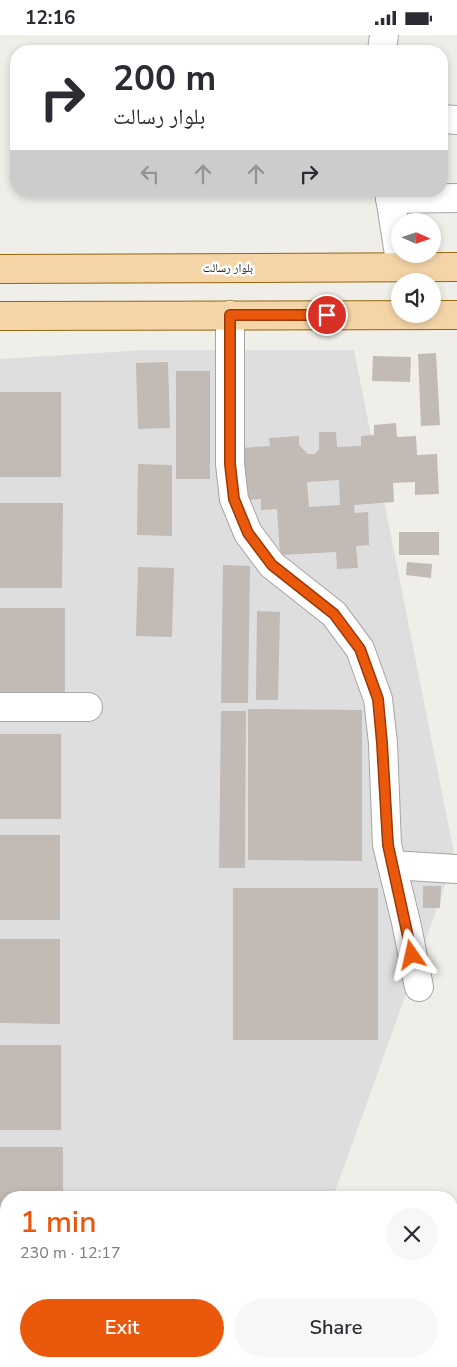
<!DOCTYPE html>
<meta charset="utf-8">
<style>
body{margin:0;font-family:"Nunito Sans","Noto Naskh Arabic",sans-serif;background:#f7f7f7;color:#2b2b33;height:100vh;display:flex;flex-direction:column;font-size:19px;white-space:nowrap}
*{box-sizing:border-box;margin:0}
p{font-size:16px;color:#7c7c81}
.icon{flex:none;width:28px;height:28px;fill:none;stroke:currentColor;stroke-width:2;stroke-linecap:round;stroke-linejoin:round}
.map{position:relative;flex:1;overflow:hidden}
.details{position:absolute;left:0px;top:1156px;width:458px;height:176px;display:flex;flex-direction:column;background:#fff;border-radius:20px 20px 0 0;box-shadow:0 2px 8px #0003}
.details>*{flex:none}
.hud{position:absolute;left:10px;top:10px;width:438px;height:152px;border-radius:20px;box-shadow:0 2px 8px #0003;background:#fff;color:#2b2b33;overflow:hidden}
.needle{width:32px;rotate:93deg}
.buttons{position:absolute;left:391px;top:178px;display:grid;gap:10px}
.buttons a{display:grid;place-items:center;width:50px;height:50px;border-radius:50%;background:#fff;box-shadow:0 2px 8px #0003;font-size:25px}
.pin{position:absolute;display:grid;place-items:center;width:42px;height:42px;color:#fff;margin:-21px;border:2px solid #fff;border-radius:50%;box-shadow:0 1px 5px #0007}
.me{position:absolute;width:55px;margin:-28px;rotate:349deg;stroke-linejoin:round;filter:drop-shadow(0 0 4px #0008)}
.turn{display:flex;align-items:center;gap:18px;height:105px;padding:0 20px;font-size:22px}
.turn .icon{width:65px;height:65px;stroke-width:2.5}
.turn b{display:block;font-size:35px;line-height:42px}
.lanes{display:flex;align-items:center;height:48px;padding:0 20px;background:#0003;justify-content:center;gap:25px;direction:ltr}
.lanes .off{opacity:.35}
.round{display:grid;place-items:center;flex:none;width:52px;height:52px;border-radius:26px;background:#f7f7f7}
.summary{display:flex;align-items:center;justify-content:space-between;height:85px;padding:0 20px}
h1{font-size:30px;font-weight:600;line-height:38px;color:#ea580c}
.cta{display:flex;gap:10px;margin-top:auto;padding:10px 20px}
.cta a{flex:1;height:58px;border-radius:30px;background:#ea580c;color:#fff;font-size:20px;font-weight:600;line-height:58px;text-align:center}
.cta a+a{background:#f7f7f7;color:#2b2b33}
.status{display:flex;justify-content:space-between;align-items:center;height:35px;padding:0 25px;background:#fff;direction:ltr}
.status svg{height:14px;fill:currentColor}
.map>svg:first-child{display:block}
.residential{fill:#dfdede}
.building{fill:#c1bab5;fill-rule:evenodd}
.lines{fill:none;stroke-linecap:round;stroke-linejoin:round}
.minor-casing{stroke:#a5a5a5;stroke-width:30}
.major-casing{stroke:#92670b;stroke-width:30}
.minor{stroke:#fff;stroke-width:28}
.major{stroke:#f5d5a8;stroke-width:28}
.route-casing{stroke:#983908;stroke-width:12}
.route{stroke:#ea580c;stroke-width:9}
.labels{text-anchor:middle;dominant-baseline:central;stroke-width:5;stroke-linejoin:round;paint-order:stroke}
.street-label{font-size:12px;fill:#212121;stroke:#fff}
</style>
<div class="status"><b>12:16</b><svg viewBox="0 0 49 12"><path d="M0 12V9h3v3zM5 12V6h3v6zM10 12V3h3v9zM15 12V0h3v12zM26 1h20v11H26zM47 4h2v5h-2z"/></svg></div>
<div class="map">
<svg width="457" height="1332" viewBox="0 0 457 1332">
<rect width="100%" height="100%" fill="#f0eee8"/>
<polygon class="residential" points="146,315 354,315 455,823 333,1162 6,1162 6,1326 274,1326 272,1332 0,1332 0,324"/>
<g class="building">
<polygon points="436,318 440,390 421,391 418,319"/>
<polygon points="373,321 411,322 410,347 372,346"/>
<polygon points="168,327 170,393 138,394 136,328"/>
<rect x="176" y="336" width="34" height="108"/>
<rect x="0" y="357" width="61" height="85"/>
<path d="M396,388L397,402L416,401L417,420L437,419L439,459L415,460V447L393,448L394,467L354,470L355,478L368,477L369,510L356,511L358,533L337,534L336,517L280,520L277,474L261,475V464L244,465L241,413L270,411L269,403L299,401V410L308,419H315L319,414V397H336L337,412L361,411V401L374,400V390ZM339,445L340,470L309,472L307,447Z"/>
<polygon points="138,429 172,430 172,501 137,500"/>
<polygon points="0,468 63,468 62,553 0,553"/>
<rect x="399" y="497" width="40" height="23"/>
<polygon points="407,527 432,529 431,543 406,540"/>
<polygon points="223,530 250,531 248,668 221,668"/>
<polygon points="138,532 174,533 172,602 136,601"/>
<rect x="0" y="573" width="65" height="85"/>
<polygon points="257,576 280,577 278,665 256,665"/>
<polygon points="248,674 362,675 362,826 248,825"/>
<polygon points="221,676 246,676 245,833 219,833"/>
<rect x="0" y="699" width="61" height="85"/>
<rect x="0" y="800" width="60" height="85"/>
<polygon points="423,851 441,851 440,873 423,873"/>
<rect x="233" y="853" width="145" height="152"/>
<polygon points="0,904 60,904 60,989 0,988"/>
<rect x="0" y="1010" width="61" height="85"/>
<polygon points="0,1112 63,1112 63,1162 6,1162 6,1197 0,1197"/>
</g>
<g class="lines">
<g class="minor-casing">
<g id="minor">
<polyline points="382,16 384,0"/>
<polyline points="441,84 457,85"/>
<polyline points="389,156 401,232"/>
<polyline points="390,164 457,163"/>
<polyline points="230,280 230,429 234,464 248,498 272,530 334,579 360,614 378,664 383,708 387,810 406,887 419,952"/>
<polyline points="0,672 88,672"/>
<polyline points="392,830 457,834"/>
<polyline points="206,1332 206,1326"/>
</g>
</g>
<g class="major-casing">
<g id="major">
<polyline points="0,234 457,232"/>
<polyline points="0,281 457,280"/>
</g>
</g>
<use href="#minor" class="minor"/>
<use href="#major" class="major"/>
</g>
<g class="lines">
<g class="route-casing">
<polyline id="route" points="327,280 230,280 230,429 234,464 248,498 272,530 334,579 360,614 378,664 382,708 388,810 412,920"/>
</g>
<use href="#route" class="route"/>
</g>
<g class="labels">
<g class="street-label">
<text x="228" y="233">بلوار رسالت</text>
</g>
</g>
</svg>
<div class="buttons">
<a><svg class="needle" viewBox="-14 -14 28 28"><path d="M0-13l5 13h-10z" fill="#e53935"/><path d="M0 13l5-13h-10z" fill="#7c7c81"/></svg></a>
<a><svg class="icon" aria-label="sound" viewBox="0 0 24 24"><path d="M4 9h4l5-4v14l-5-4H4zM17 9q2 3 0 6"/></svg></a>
</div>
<div class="pin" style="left:327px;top:280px;background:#d93025"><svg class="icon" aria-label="arrive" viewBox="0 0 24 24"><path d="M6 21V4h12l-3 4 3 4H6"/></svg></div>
<svg class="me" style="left:412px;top:920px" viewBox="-20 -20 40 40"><path d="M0-17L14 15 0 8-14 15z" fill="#ea580c" stroke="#fff" stroke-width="4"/></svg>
<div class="hud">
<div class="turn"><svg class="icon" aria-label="right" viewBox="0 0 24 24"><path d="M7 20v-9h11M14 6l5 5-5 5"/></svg><div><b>200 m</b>بلوار رسالت</div></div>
<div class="lanes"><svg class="icon off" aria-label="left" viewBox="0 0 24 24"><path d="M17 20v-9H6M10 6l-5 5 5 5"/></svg><svg class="icon off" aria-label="ahead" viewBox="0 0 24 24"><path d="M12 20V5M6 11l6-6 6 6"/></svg><svg class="icon off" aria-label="ahead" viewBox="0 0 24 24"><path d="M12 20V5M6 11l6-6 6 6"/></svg><svg class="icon" aria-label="right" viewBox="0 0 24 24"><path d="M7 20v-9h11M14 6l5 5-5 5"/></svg></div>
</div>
<section class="details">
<div class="summary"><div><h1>1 min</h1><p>230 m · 12:17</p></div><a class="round"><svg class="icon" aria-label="close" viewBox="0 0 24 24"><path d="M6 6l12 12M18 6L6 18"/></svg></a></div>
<div class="cta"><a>Exit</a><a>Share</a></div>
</section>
</div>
